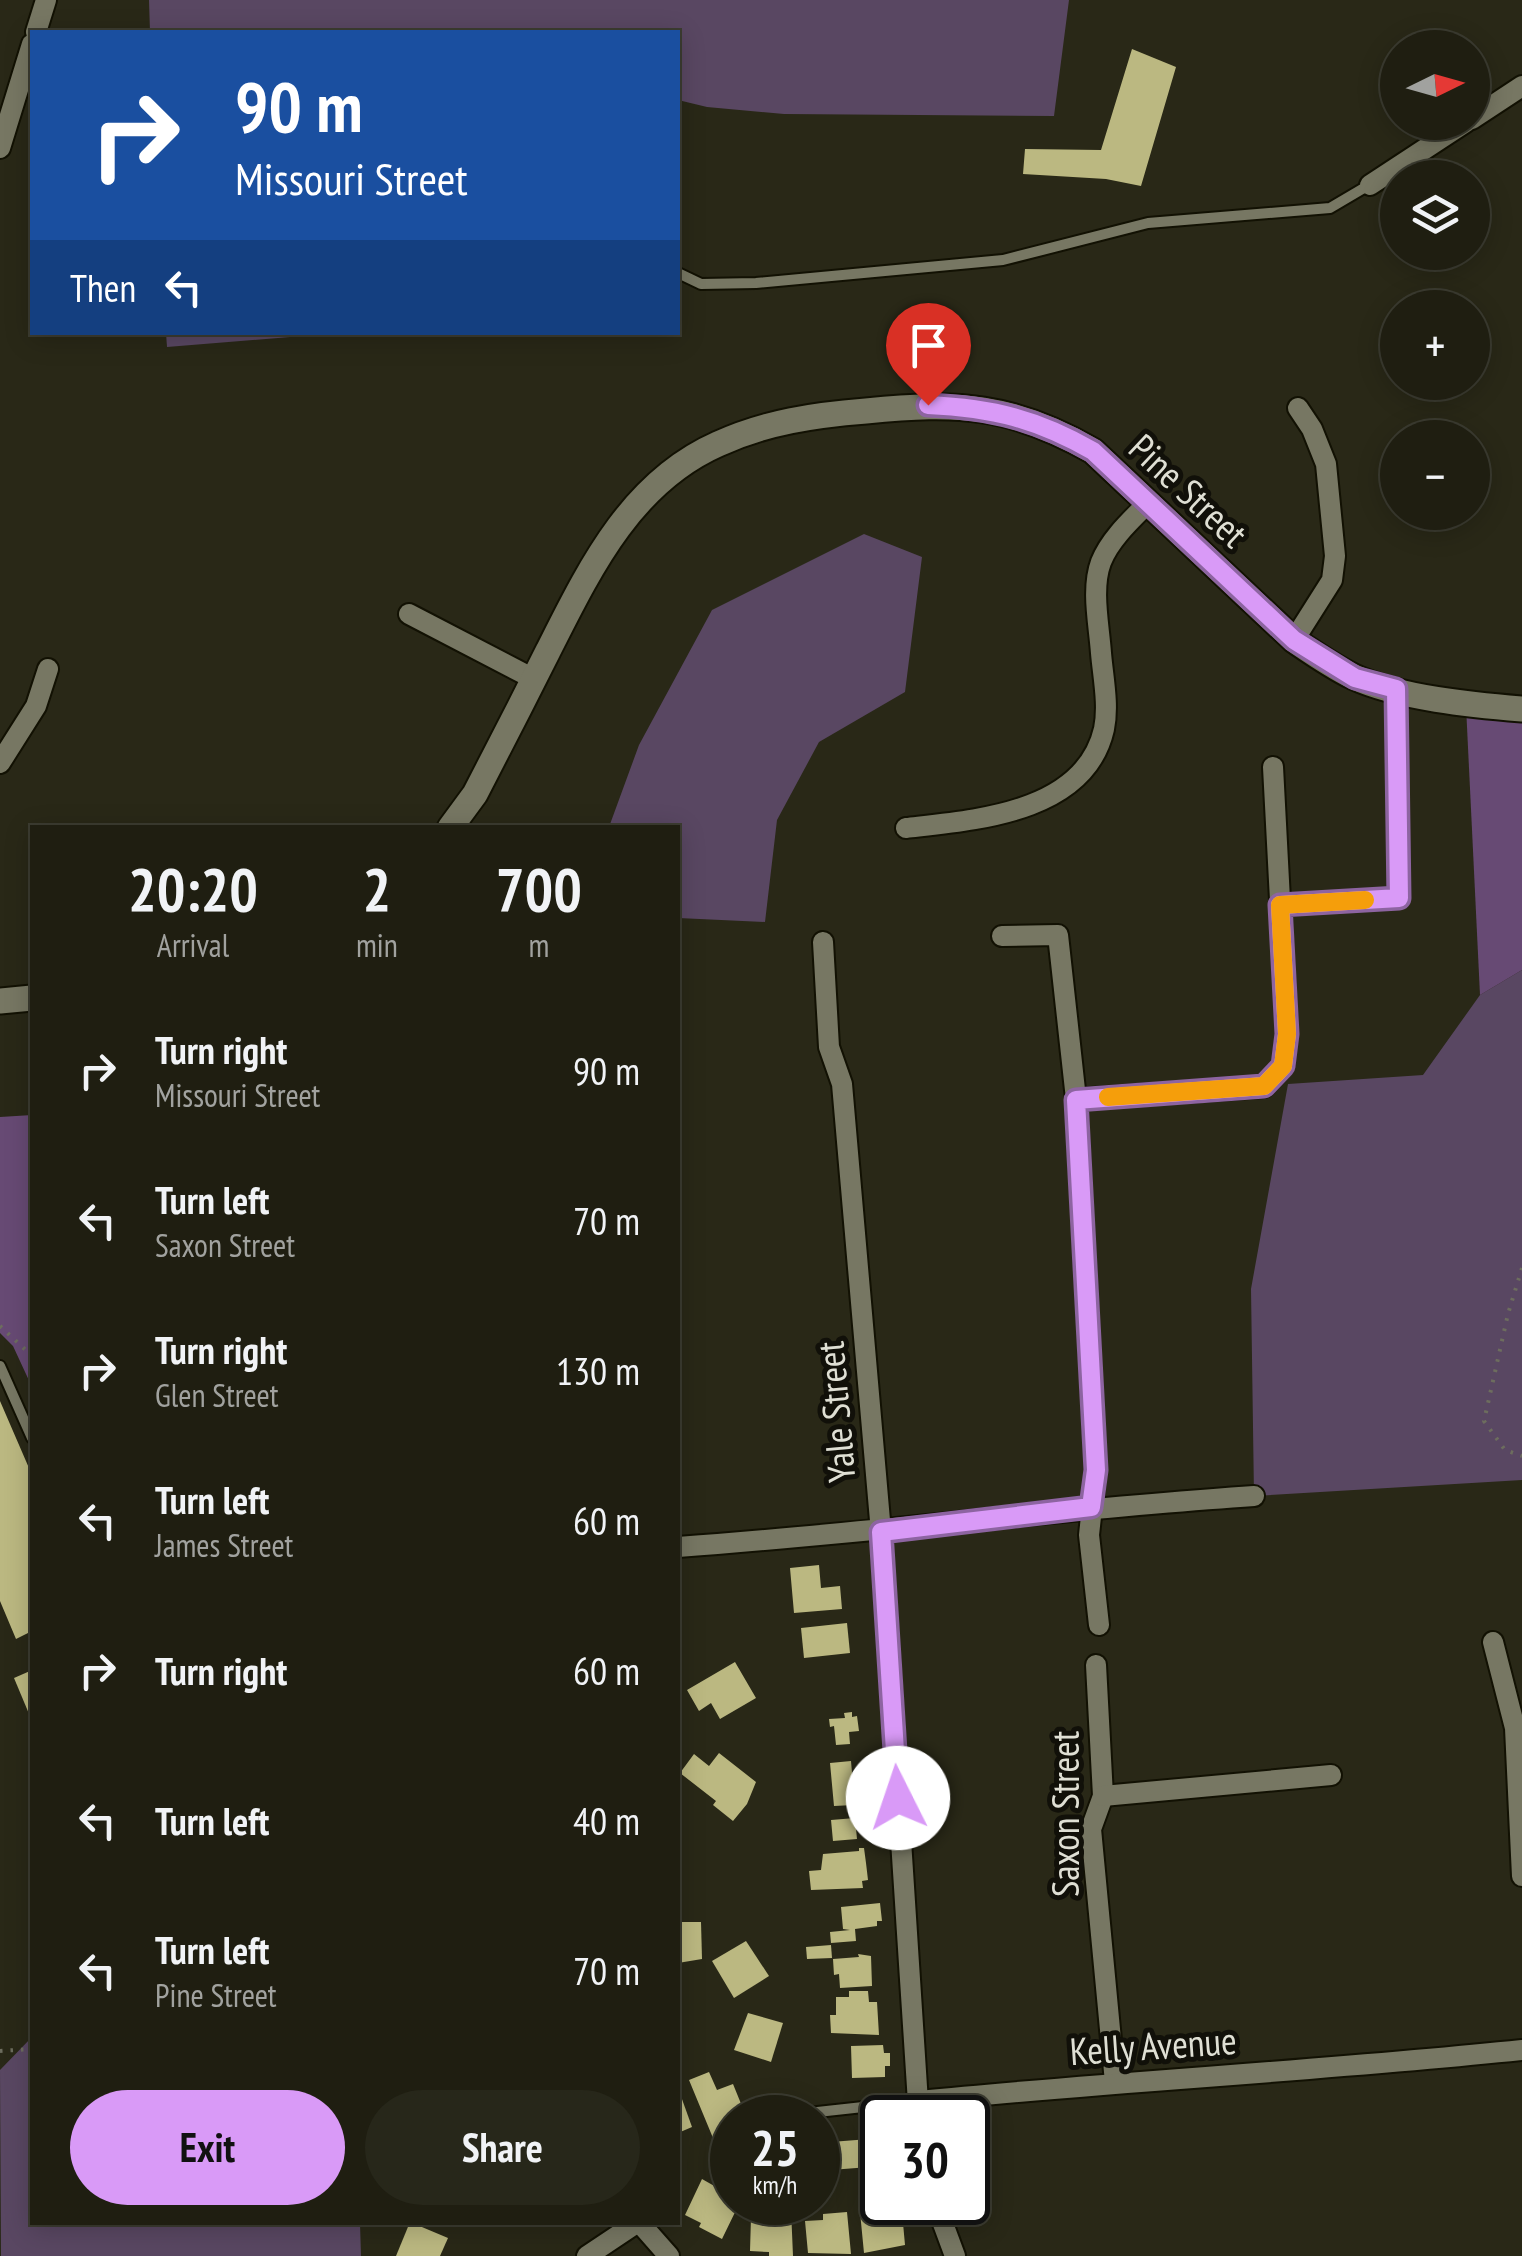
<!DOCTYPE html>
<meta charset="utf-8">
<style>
body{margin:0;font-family:"PT Sans Narrow",sans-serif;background:#27271a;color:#f1f3f6;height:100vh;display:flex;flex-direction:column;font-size:38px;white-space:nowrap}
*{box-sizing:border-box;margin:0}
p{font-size:32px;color:#a1a29f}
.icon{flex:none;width:55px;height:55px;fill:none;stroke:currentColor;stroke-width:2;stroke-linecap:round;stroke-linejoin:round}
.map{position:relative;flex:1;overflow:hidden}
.panel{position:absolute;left:30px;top:825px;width:650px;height:1400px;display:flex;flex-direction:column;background:#1f1e11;border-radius:0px;box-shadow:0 5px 25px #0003,0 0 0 2px #3c3c31}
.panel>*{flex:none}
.top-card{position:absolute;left:30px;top:30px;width:650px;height:305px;border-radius:0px;box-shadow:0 5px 25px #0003,0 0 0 2px #3c3c31;background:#1a4fa0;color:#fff;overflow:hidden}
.needle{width:65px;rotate:85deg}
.tools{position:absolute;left:1380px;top:30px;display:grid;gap:20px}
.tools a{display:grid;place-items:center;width:110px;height:110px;border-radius:50%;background:#1f1e11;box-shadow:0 5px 25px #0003,0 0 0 2px #3c3c31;font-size:50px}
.speed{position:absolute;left:710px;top:2095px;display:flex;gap:20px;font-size:50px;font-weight:700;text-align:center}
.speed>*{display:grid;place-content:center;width:130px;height:130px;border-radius:50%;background:#1f1e11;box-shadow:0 5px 25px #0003,0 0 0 2px #3c3c31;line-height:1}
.speed small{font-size:25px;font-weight:400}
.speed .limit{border:5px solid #111;border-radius:15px;background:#fff;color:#111}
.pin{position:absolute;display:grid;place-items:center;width:85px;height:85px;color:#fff;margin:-102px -42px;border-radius:50% 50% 50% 0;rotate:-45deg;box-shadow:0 0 10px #0007}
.pin .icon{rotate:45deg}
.me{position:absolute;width:110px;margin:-55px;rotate:356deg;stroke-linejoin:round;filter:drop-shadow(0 0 8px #0008)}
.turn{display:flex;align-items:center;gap:35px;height:210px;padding:0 40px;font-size:45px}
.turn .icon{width:130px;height:130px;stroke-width:2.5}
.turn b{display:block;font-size:70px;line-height:85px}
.then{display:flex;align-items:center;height:95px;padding:0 40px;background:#0003;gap:20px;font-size:38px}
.eta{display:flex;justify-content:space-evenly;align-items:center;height:170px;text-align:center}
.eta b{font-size:60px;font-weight:700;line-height:70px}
.button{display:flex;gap:20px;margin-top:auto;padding:20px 40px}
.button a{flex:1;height:115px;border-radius:60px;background:#d99af7;color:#111;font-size:40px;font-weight:700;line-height:115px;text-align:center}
.button a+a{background:#27271a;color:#f1f3f6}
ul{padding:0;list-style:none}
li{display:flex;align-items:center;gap:30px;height:150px;padding:0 40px}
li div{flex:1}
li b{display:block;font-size:38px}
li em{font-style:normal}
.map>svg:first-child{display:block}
.green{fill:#594762}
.forest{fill:#674a74}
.building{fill:#bbb881}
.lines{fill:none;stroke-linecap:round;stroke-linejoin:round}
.service-casing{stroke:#121103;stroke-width:14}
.minor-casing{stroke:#121103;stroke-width:24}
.tertiary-casing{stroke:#121103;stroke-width:29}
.path{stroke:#6d6d5e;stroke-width:4;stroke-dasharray:2.5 8;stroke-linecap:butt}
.service{stroke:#777763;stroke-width:10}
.minor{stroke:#777763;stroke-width:20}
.tertiary{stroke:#777763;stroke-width:25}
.route-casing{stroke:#8d64a1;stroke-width:25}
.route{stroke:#d99af7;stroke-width:18}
.slow{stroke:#f59e0b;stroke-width:18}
.labels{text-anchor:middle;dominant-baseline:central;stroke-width:10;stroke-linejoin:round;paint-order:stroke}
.street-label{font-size:38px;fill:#dfdfd4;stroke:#111009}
</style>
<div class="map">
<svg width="1522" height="2256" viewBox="0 0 1522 2256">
<rect width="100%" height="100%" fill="#292817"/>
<g class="green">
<polygon points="149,0 1069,0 1054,116 784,114 707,107 678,100 678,32 150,32"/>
<polygon points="166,333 166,332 338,333 167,347"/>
<polygon points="864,534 922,557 905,692 819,742 777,820 765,922 678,918 678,828 609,827 639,745 712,610"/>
<polygon points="1522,970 1522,1480 1254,1496 1251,1289 1288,1084 1423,1075 1480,995"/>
<polygon points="32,2037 32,2222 360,2223 361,2256 1,2256 0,2070"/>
</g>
<g class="forest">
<polygon points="1466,706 1522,713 1522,970 1480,995"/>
<polygon points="32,1115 32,1387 13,1346 0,1333 0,1117"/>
</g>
<g class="building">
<polygon points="1132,49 1176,67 1141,186 1106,179 1023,174 1025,149 1101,150"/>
<polygon points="0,1401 32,1475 32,1642 28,1633 16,1639 0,1601"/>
<polygon points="819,1565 821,1588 840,1586 842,1609 794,1613 790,1568"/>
<polygon points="847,1623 850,1653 804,1658 801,1628"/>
<polygon points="735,1662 756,1698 720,1719 711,1703 699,1711 687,1690"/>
<polygon points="30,1671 32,1677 32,1721 14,1678"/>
<polygon points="852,1712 852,1717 857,1716 859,1731 849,1732 850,1744 836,1745 834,1726 830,1727 829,1719 845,1718 844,1713"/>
<polygon points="719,1753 756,1782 747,1804 733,1821 713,1805 716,1801 680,1773 694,1754 709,1766"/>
<polygon points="851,1761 853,1784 864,1783 865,1797 854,1798 854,1805 834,1806 830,1763"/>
<polygon points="855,1818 857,1839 833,1841 831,1820"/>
<polygon points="859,1848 864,1848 866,1863 868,1880 862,1881 863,1888 811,1890 809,1871 821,1870 823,1854 859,1851"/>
<polygon points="880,1903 882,1921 877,1921 877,1926 855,1929 856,1941 831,1943 830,1932 850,1930 843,1929 841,1907"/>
<polygon points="678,1922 701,1922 702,1959 678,1963"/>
<polygon points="746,1941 769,1976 734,1998 712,1961"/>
<polygon points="831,1945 832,1958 807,1959 806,1947"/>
<polygon points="858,1954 871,1956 872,1986 840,1988 839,1974 834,1975 833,1959 859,1957"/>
<polygon points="849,1991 868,1991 869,2002 877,2002 879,2035 831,2033 830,2015 836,2015 836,1997 849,1997"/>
<polygon points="748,2013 783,2023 771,2062 734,2050"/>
<polygon points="883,2045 884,2053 890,2053 890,2066 885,2066 885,2077 852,2078 851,2046"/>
<polygon points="709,2072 717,2090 733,2084 746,2116 732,2118 732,2122 727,2124 730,2131 713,2138 689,2080"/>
<polygon points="678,2088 692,2127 678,2133"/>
<polygon points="882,2138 882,2166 818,2171 818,2143"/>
<polygon points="702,2179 732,2196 732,2202 740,2202 722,2239 699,2227 701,2223 685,2215"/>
<polygon points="775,2208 791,2209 793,2256 769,2256 769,2252 750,2251 751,2217 774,2217"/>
<polygon points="883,2210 883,2214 902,2212 905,2245 864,2253 860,2212"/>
<polygon points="847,2212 851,2254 808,2253 805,2221 823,2220 823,2214"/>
<polygon points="410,2222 448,2238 440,2256 396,2256"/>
</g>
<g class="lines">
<g class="service-casing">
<g id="service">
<polyline points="678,273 701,284 756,283 1003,260 1148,223 1330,208 1369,185"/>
<polyline points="1280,905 1399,898 1395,695"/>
<polyline points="0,1366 32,1438"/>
<polyline points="790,2115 918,2101"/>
</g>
</g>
<g class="minor-casing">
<g id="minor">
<polyline points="36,32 46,0"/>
<polyline points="1472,119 1522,86"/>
<polyline points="0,148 32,44"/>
<polyline points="1370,185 1466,122"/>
<polyline points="409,614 534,679"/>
<polyline points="1294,640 1332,580 1335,556 1326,464 1312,429 1298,408"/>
<polyline points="0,763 36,706 48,669"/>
<path d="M906,828C976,820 1085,813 1104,729C1109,705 1103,677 1101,653C1099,624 1091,589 1101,562C1110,539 1132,519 1149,502"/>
<polyline points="1002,936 1058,935 1076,1099 1096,1470 1089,1535 1099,1625"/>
<polyline points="823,942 829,1047 842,1084 881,1532 919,2118"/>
<polyline points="1076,1099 1264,1087 1283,1066 1287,1033 1273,767"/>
<path d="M678,1547C870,1533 1061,1509 1254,1496"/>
<polyline points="1493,1642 1515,1728 1522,1876"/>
<polyline points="1096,1665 1103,1796 1091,1829 1115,2082"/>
<polyline points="1103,1796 1331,1775"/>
<path d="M919,2101C1120,2081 1321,2071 1522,2050"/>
<polyline points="935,2202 955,2256"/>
<polyline points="639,2222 669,2256"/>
<polyline points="587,2256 638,2222"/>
</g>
</g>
<g class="tertiary-casing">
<g id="tertiary">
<path d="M450,828L475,794C500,746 524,699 548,651C589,570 630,483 718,444C766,422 815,415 866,411C958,402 1011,404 1093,451L1294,640C1313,653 1333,667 1354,677C1400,698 1472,705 1522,709"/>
<polyline points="0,1001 32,998"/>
</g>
</g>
<g class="path">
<polyline points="1522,1268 1508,1314 1484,1421 1505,1450 1522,1456"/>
<polyline points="0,1326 32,1356"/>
<polyline points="0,2051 32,2049"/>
</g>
<use href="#service" class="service"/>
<use href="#minor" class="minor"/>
<use href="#tertiary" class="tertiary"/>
</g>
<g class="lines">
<g class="route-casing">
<path id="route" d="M898,1798L881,1532L1091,1507L1096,1470L1076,1100L1264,1086L1283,1066L1287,1034L1280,905L1399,898L1396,689L1355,678L1294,640L1093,451C1037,419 993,408 928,405"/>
</g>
<use href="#route" class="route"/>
<polyline class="slow" points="1108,1097 1264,1086 1283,1066 1287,1034 1280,905 1365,900"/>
</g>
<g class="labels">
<g class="street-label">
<text transform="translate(1189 490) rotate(43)">Pine Street</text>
<text transform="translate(835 1412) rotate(-95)">Yale Street</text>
<text transform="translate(1064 1814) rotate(-90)">Saxon Street</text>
<text transform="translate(1153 2045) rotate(-4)">Kelly Avenue</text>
</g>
</g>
</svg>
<div class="tools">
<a><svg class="needle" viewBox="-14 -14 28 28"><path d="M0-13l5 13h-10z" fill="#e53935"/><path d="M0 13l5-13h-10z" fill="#a1a29f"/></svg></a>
<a><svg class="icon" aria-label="layers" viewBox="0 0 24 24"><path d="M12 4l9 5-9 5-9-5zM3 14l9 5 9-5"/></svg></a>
<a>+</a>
<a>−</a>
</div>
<div class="speed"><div>25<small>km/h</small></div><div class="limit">30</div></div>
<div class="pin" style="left:928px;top:405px;background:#d93025"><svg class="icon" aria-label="arrive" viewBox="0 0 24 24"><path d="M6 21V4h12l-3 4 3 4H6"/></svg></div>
<svg class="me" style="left:898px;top:1798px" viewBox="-20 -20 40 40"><circle r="19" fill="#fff"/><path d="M0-13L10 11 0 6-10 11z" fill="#d99af7"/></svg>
<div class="top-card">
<div class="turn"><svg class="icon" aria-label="right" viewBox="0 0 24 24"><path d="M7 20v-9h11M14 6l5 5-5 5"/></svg><div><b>90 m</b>Missouri Street</div></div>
<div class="then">Then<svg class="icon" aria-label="left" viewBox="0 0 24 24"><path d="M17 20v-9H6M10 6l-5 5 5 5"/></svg></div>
</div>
<section class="panel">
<div class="eta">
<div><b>20:20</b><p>Arrival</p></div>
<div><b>2</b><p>min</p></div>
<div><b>700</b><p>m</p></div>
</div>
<ul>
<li><svg class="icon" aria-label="right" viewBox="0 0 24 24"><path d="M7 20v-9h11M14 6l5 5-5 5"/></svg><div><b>Turn right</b><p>Missouri Street</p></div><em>90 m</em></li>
<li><svg class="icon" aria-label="left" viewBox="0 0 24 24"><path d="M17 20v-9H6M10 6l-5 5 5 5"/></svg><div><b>Turn left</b><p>Saxon Street</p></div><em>70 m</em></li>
<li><svg class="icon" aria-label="right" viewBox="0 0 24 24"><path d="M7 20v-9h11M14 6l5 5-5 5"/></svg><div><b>Turn right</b><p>Glen Street</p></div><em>130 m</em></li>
<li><svg class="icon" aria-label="left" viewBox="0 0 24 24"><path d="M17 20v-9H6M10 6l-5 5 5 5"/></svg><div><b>Turn left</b><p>James Street</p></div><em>60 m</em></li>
<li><svg class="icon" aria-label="right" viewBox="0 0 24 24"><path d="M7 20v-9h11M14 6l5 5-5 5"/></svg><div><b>Turn right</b></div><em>60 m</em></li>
<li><svg class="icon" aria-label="left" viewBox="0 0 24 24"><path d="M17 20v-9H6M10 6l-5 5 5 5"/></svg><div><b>Turn left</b></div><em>40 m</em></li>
<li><svg class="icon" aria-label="left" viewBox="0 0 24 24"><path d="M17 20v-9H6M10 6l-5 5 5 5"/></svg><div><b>Turn left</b><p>Pine Street</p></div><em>70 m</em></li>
</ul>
<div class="button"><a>Exit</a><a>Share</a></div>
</section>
</div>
